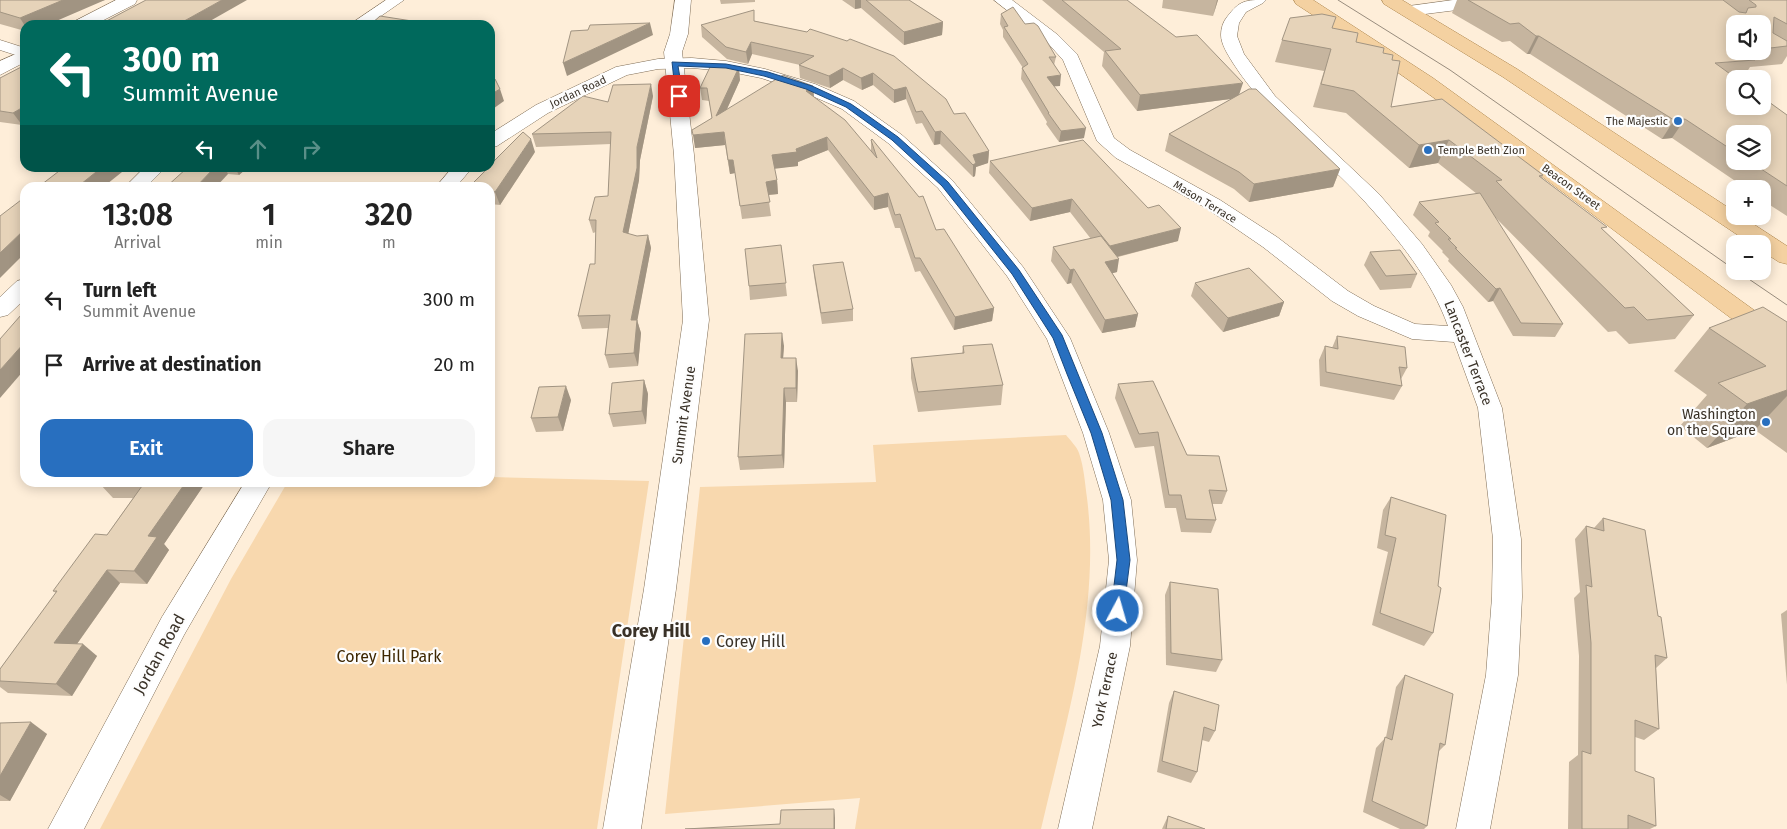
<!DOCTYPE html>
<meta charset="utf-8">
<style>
body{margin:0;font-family:"Fira Sans",sans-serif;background:#f6f6f6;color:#222;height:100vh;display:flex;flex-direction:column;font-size:19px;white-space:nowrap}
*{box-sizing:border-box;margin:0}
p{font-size:16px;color:#767676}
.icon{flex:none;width:28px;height:28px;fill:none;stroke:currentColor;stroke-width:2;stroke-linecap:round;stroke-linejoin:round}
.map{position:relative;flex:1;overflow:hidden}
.side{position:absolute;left:20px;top:182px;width:475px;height:305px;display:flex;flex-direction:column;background:#fff;border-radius:15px;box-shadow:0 2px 12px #0003}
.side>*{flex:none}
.hud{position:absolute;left:20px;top:20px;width:475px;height:152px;border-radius:15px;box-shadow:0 2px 12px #0003;background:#00695c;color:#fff;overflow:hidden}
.controls{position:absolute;left:1726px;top:15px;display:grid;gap:10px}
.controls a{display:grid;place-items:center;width:45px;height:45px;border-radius:10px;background:#fff;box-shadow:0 2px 12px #0003;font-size:25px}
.pin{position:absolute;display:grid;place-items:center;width:42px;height:42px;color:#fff;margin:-21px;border-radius:10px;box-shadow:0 2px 8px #0006}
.me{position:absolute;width:55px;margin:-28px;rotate:6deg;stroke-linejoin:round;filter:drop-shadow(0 0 4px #0008)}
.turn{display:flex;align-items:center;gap:18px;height:105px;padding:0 20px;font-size:22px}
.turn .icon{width:65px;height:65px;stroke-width:2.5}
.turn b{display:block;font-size:35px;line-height:42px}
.lanes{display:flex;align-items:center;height:48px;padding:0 20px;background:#0003;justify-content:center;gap:25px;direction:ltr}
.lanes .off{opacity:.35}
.eta{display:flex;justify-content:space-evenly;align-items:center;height:85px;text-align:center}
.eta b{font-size:30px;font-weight:600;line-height:35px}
.cta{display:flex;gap:10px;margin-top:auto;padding:10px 20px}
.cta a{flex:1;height:58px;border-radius:15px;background:#286fbf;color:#fff;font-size:20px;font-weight:600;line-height:58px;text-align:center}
.cta a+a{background:#f6f6f6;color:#222}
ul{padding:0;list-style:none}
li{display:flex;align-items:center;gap:15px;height:65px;padding:0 20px}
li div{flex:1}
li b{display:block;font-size:19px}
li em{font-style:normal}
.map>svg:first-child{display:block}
.green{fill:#f8d8ae}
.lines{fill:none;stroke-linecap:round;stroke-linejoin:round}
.minor-casing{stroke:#7f6d56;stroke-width:1}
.tertiary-casing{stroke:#7f6d56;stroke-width:1}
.primary-casing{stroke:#ad864d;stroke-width:1}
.minor{fill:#fff;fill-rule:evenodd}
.tertiary{fill:#fff;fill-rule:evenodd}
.primary{fill:#f4d1a1;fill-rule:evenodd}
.tram{stroke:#988c7d;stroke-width:1}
.wall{fill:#c6b59f;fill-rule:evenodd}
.shaded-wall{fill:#a19482}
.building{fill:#e6d3b9;stroke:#a19482}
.route{fill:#286fbf;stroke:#1a487c}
.poi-dot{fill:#286fbf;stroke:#fdfdfd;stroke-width:2}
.labels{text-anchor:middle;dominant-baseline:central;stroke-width:4.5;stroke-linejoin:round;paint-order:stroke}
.far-street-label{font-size:11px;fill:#393127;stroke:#fdfdfd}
.far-poi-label{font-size:11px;fill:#393127;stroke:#fdfdfd;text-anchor:end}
.street-label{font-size:14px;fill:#393127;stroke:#fdfdfd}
.poi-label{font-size:14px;fill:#393127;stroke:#fdfdfd;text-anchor:end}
.near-poi-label{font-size:16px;fill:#393127;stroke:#fdfdfd;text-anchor:start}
.near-street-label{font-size:16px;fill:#393127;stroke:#fdfdfd}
.near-park-label{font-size:16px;fill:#3e2702;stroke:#fdfdfd}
.near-neighbourhood-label{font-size:18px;font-weight:bold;fill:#393127;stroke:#fdfdfd}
</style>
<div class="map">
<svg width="1787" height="829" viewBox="0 0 1787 829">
<rect width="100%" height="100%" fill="#feeed9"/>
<g class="green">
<path d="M1066,435C1070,440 1077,447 1079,453C1084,467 1085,484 1087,498C1101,610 1066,721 1041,829H855L860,798L665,814L700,487L876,482L873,445Z"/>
<polygon points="490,477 649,481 597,829 100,829 231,579 287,483 490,482"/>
</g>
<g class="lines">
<g class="minor-casing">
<g id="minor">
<polygon points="386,0 404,0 368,25 349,25"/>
<path d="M994,0H1012L1058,35L1077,54L1114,138L1130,150L1220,200L1277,237L1348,291L1374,306L1415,324L1448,326C1431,279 1399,240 1366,203C1323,155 1268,118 1233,63C1228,55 1221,44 1221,35C1221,28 1223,22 1227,17C1240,0 1245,0 1266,0L1263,3L1246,12L1239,23L1237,36L1244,54L1275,96L1379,194L1422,244L1451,285L1463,307L1502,408L1521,539L1522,597L1518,675L1490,829H1456L1486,675L1492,597L1493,539L1478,408L1454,342L1412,339L1358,316L1332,301L1263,247L1206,208L1116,158L1097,141L1063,60L1046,41Z"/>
<polygon points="1453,0 1505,0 1502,3 1497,5 1409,16 1404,14 1401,11 1404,8 1409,6"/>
<polygon points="0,40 25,48 25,58 0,50"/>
<polygon points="692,58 726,61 765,69 815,84 854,101 902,135 952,180 1023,267 1070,338 1109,433 1131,500 1137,560 1130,646 1092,829 1058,829 1100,646 1109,560 1103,500 1083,433 1047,339 1007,276 938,188 888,143 842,109 803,92 761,78 726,71 692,68 658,69 627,75 548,113 497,146 490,148 490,134 536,105 616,67 658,59"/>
<polygon points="144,168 165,168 145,188 124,188"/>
<polygon points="452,168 472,168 455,188 435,188"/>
<polygon points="25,279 25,299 8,315 0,317 0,297 17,281"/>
<polygon points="245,482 272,482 184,635 84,829 48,829 162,617"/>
</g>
</g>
<g class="tertiary-casing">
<g id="tertiary">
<polygon points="116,0 137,0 135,4 94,25 72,25 75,21"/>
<polygon points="675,0 691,0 688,34 682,52 694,155 709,320 676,589 641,829 603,829 644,589 683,320 674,155 664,52 670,34"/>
<polygon points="25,50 25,62 0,75 0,61"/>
</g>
</g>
<g class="primary-casing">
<g id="primary">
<path d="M1294,0H1313L1433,78L1787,334V356L1778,353C1618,235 1463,112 1296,4Z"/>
<polygon points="1382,0 1402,0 1517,69 1735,212 1735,216 1741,216 1787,246 1787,264 1779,262 1762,251 1762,244 1751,244 1503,77 1384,4"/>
</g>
</g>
<use href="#minor" class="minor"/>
<use href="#tertiary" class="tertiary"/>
<use href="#primary" class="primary"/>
<g class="tram">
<polyline points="1338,0 1450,70 1735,270"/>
<polyline points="1737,271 1787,305"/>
</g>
</g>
<g class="wall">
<polygon points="0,0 105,0 25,25 25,31 0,24"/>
<polygon points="720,0 755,0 755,2 721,4"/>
<polygon points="842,0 909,0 943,22 942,35 904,45 861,8 855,9"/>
<polygon points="1042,0 1127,0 1239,95 1340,169 1333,187 1249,202 1234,189 1165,151 1169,134 1231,99 1137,111 1102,66 1104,52"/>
<polygon points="1163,0 1218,0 1213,16 1162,8"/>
<path d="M1457,0H1787V56L1782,64L1750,67L1743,78L1735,79L1787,115V216L1762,200V189H1747L1672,138L1662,139L1530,54H1527L1510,41L1502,42L1452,13ZM1762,24V51H1735ZM1735,134L1762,161H1735Z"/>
<polygon points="1001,14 1025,24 1056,57 1054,65 1060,86 1054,86 1084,138 1059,142 1046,124 1047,122 1021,79 1022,68 1023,68 1003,37 1003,30 1000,24"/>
<polygon points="755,21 807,32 810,29 954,114 989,151 988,163 976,167 975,176 973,177 940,144 934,145 922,123 916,124 906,99 894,103 873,85 862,90 843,80 830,88 800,78 799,65 800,65 752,54 748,64 727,59 702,37 701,25"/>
<polygon points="1332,28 1356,42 1383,53 1392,60 1391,107 1543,175 1542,178 1604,231 1694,315 1675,339 1629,344 1616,331 1608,332 1493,215 1563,324 1555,337 1513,336 1493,301 1488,302 1448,261 1449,259 1442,252 1443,251 1428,236 1430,232 1413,215 1419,202 1477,194 1438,163 1409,168 1346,113 1313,107 1324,71 1275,62 1282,40"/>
<polygon points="0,78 22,125 0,122"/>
<polygon points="740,80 727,109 813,86 814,97 871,151 871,140 936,230 994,308 992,321 954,330 920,271 915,272 900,228 895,228 888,207 874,210 828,150 798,162 798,166 774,168 777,180 778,194 768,195 771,216 742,219 735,173 730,174 725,145 695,148 712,118 709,101 702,100 700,88"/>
<polygon points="653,96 640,160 639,180 628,234 637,236 648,235 651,248 637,320 641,333 638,366 609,368 605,355 608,328 582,329 578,316 595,264 596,232 593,233 589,220 608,196 611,144 536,147 532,134 608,102"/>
<polygon points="535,152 500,205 490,204 490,188"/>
<polygon points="990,161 1178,241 1118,257 1117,272 1112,273 1138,314 1135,327 1102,333 1071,283 1067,284 1051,261 1053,247 1091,239 1070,212 1030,221 989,173"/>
<polygon points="187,168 247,168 239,175 228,174"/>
<polygon points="781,245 787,296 750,300 749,286"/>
<polygon points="1370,252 1417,274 1411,288 1380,290 1364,265"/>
<polygon points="813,265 853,309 853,321 822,324 814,276"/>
<polygon points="1195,283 1284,302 1279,316 1223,332 1191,296"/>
<polygon points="1787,322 1787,453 1755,430 1707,448 1680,426 1707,395 1674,371 1709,328"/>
<polygon points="1337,336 1407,368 1401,379 1402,386 1394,400 1320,386 1319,360 1325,346 1332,348"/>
<polygon points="784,346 783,358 798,371 797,402 786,402 784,468 740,470 738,457"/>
<polygon points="963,346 1003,385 1001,405 918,412 911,378 911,358 962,354"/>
<polygon points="644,380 648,394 646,424 613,427 609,414"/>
<polygon points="1118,384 1187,455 1227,491 1222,504 1212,504 1216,520 1211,533 1181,532 1176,508 1165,508 1154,446 1135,448 1115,398"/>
<polygon points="571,400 563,431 536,432 531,418"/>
<polygon points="101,482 206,482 164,544 169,550 147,584 120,583 77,644 97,656 72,696 8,693 0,687 0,669 56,593 53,591 107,535 133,498 113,498 100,484"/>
<polygon points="1391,497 1438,586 1433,633 1424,646 1372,625 1388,552 1377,548 1383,510"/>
<polygon points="1603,518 1658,616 1667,658 1656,668 1659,729 1644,740 1635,737 1635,771 1656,826 1650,829 1568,829 1569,762 1578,755 1579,656 1574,598 1580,592 1575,539 1586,526 1594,528"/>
<polygon points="1170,582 1222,660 1216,672 1166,665 1165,595"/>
<polygon points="1787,610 1787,685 1781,614"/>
<polygon points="1405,675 1445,745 1439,751 1427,826 1424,829 1400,829 1363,812 1376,748 1386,737 1396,687"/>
<polygon points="1174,691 1215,731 1209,742 1202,740 1197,772 1191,783 1157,772 1169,703"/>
<polygon points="0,723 47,734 10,801 0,801"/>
<polygon points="1168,816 1205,829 1162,829"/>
</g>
<g class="shaded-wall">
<polygon points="63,0 105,0 47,25 25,25 25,26 20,18"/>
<polygon points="222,0 247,0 203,25 177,25"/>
<polygon points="855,0 861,0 861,8 855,9"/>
<polygon points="1217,0 1218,0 1213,16"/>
<polygon points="412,21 413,25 406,25"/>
<polygon points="943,22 942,35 904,45 904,32"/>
<polygon points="650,23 653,35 567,76 563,63"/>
<polygon points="1536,36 1539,36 1530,54 1527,54"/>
<polygon points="751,42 752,54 748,64 746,52"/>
<polygon points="739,67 740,80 718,129 716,116"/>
<polygon points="843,68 843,80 830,88 829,76"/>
<polygon points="873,73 873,85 862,90 861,78"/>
<polygon points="1061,75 1060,86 1046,87 1047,77"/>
<polygon points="1243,83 1238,98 1137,111 1140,95"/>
<polygon points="651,84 653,96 640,160 639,180 626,245 623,232 637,147"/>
<polygon points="813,86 814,99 806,91"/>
<polygon points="906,87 906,99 894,103 894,90"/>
<polygon points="500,89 504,101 490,111 490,95"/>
<polygon points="25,106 25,123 22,125 13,113"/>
<polygon points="1685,119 1672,138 1662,139 1674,120"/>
<polygon points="1086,128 1084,138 1059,142 1061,131"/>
<polygon points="941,131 940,144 934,145 935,132"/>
<polygon points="724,132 725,145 695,148 693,135"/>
<polygon points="827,137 828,150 798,162 798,166 773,169 772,155 796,149"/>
<polygon points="531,139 535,152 500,205 495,192"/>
<polygon points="1449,140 1438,163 1409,168 1419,145"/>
<polygon points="989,151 988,163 976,167 975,176 973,177 973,155"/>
<polygon points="728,160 733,160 735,173 730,174"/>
<polygon points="101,168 127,168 102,188 76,188"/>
<polygon points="214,168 225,168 228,174 215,188 195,188"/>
<polygon points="235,168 247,168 239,175"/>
<polygon points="1340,169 1333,187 1249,202 1254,184"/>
<polygon points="777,180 778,194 767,195 766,182"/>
<polygon points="888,193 888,207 874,210 874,197"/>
<polygon points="1072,199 1070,212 1030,221 1032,208"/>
<polygon points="1181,228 1178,241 1108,259 1110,246"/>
<polygon points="25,229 25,253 0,278 0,253"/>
<polygon points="648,235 651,248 635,333 631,320"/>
<polygon points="1119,259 1117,272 1102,276 1105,262"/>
<polygon points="1074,269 1071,283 1067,284 1070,270"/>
<polygon points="1500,288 1493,301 1488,302 1496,289"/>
<polygon points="1284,302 1279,316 1223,332 1228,318"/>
<polygon points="994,308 992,321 954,330 955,317"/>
<polygon points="1138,314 1135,327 1102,333 1105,320"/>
<polygon points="637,320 641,333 638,366 634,353"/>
<polygon points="782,333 784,346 782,372 781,358"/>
<polygon points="25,342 25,369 0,398 0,370"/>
<polygon points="796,358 798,371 797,402 796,388"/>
<polygon points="644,380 648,394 646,424 642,411"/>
<polygon points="566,386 571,400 563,431 558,417"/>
<polygon points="784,388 786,402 784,468 782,455"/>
<polygon points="1787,390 1787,396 1755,430 1707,448 1747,404"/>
<polygon points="186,482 206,482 164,544 169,550 147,584 134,571 148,536"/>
<polygon points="107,570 120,583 69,655 54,643"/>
<polygon points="83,644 97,656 72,696 56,684"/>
<polygon points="31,722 47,734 10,801 0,795 0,776"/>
<polygon points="834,809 835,818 835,829 834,829"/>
</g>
<g class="building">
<polygon points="0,0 63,0 20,18 0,12"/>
<polygon points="146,0 222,0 177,25 99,25"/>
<polygon points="866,0 909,0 943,22 904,32"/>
<polygon points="1062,0 1127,0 1176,37 1197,35 1243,83 1140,95 1105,51 1121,49"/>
<polygon points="1468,0 1723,0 1739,12 1746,13 1748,8 1756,7 1756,5 1749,0 1787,0 1787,24 1774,17 1773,33 1787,41 1787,46 1762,49 1762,24 1735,24 1735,51 1742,51 1755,60 1715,63 1737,79 1735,79 1735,106 1762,106 1762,97 1787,115 1787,186 1749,161 1762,161 1762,134 1735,134 1735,152 1685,119 1674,120 1539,36 1536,36 1519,23 1510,24"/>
<polygon points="1013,7 1025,24 1034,23 1038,26 1056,57 1049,57 1061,75 1047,77 1086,128 1061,131 1048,113 1049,113 1022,68 1028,64 1004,27 1008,26 1001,14"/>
<polygon points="754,10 754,21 807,32 810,29 847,41 850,39 894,56 946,99 954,114 965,113 989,151 973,155 976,163 973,165 941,131 935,132 922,111 916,112 906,87 894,90 873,73 861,78 843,68 829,76 799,65 814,56 751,42 746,52 726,47 701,25"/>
<polygon points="1322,14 1336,17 1332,28 1358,33 1356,42 1384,48 1383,53 1393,55 1392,60 1400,61 1391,107 1442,99 1543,175 1539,176 1607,227 1601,228 1694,315 1647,320 1634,307 1625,308 1496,181 1502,180 1449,140 1419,145 1354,91 1321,84 1331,49 1282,40 1290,18"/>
<polygon points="380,16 412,21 406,25 370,25"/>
<polygon points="650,23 563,63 571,31 588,30 590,25"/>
<polygon points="25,65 25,106 13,113 0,111 0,78"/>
<polygon points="711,65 739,67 716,116 783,75 813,86 806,91 845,120 877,158 871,140 872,139 919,197 923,196 936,230 944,229 994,308 955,317 920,258 915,258 900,214 895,215 888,193 874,197 827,137 796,149 797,152 772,155 777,180 766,182 770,202 740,206 733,160 728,160 724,132 693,135 692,130 712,118 707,88 700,88"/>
<polygon points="495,79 500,89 490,95 490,81"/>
<polygon points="651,84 637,147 637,168 623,232 637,236 648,235 631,320 637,320 634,353 605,355 610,315 578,316 590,264 595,264 596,220 589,220 595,197 608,196 611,132 532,134 583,96 608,102 613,85"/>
<polygon points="1249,89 1256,89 1340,169 1254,184 1239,172 1169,134"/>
<polygon points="523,132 531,139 495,192 490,191 490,188 468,188 488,168 490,168 490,165"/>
<polygon points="1083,140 1148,208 1159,205 1181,228 1110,246 1072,199 1032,208 990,161"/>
<polygon points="63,168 101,168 76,188 37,188"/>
<polygon points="187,168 214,168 195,188 165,188"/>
<polygon points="1480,193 1563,324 1521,323 1500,288 1496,289 1455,248 1457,248 1448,239 1451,239 1435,223 1439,222 1419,202"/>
<polygon points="25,197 25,229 0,253 0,216"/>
<polygon points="1101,236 1119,259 1105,262 1138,314 1105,320 1074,269 1070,270 1053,247"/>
<polygon points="781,245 786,283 749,286 745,249"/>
<polygon points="1400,250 1417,274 1386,276 1370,252"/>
<polygon points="843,262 853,309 821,313 813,265"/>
<polygon points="1249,268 1284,302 1228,318 1195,283"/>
<polygon points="1763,307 1787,322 1787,390 1747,404 1718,383 1766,366 1709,328"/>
<polygon points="25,314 25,342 0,370 0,339 21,315 23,317"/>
<polygon points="782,333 781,358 796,358 796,388 784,388 782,455 738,457 745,334"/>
<polygon points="1337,336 1405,347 1407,368 1399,367 1402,386 1326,372 1325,346 1338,349"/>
<polygon points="992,344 1003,385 918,392 911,358 964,353 963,346"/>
<polygon points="644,380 642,411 609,414 612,383"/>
<polygon points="1153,381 1187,455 1219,456 1227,491 1209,490 1216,520 1186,519 1181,495 1169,495 1158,432 1139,434 1118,384"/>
<polygon points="566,386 558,417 531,418 539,387"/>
<polygon points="101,482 186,482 148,536 157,537 134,571 107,570 54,643 83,644 56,684 0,681 0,669 57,591 53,591 95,534 107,535 142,486 100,484"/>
<polygon points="1391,497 1446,515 1438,586 1441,588 1433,633 1380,613 1396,538 1385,535"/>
<polygon points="1603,518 1645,530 1658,616 1661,617 1667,658 1655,655 1659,729 1635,720 1635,771 1654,778 1656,826 1628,815 1628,829 1582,829 1582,751 1591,754 1591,643 1586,585 1592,587 1586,526 1604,531"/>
<polygon points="1170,582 1218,589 1222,660 1171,653"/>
<polygon points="1405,675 1453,694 1445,745 1440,743 1427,826 1372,801 1385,737 1392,740"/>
<polygon points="1174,691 1219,705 1215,731 1204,727 1197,772 1162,761"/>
<polygon points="31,722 0,776 0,723"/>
<polygon points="834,809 834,829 685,829 780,824 781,810"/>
<polygon points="1168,816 1205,829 1166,829"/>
</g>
<polygon class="route" points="672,62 726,64 768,72 812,86 851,104 867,115 898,137 948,182 1019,270 1062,335 1102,433 1123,500 1130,560 1123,615 1118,617 1113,615 1111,611 1117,560 1111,500 1091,433 1067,374 1053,338 1012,274 942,186 892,140 846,107 806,89 764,76 726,68 678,66 683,96 676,98"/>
<g class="poi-dot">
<circle cx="1678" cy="121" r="5"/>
<circle cx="1428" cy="150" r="5"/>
<circle cx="1766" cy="422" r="5"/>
<circle cx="706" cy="641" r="5"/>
</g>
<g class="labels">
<g class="far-street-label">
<text transform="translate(578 92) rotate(-25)">Jordan Road</text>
<text transform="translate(1571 187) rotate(36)">Beacon Street</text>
<text transform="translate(1205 202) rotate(31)">Mason Terrace</text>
</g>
<g class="far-poi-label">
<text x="1668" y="121">The Majestic</text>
<text x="1438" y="150" text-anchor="start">Temple Beth Zion</text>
</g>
<g class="street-label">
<text transform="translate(1468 353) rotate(69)">Lancaster Terrace</text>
<text transform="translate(684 415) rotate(-82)">Summit Avenue</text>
<text transform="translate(1105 690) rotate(-78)">York Terrace</text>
</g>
<g class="poi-label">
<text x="1756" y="414">Washington<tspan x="1756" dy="16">on the Square</tspan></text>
</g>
<g class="near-poi-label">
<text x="716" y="641">Corey Hill</text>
</g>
<g class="near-street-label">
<text transform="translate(159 654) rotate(-61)">Jordan Road</text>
</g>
<g class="near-park-label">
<text x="389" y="656">Corey Hill Park</text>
</g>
<g class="near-neighbourhood-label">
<text x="651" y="631">Corey Hill</text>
</g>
</g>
</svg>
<div class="controls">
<a><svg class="icon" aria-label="sound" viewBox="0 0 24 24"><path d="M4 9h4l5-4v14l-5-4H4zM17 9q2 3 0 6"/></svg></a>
<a><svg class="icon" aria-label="search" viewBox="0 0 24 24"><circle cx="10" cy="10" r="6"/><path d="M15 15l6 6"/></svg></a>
<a><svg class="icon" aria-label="layers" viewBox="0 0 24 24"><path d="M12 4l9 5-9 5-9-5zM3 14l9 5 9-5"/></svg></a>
<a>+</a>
<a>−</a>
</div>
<div class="pin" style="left:679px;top:96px;background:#d93025"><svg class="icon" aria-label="arrive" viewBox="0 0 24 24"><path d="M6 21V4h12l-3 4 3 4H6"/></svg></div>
<svg class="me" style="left:1118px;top:611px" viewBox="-20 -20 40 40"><circle r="17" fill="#286fbf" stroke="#fff" stroke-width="3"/><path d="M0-11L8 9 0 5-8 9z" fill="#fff"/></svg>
<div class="hud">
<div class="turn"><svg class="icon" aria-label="left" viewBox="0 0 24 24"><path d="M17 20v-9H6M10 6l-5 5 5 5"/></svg><div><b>300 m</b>Summit Avenue</div></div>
<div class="lanes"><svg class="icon" aria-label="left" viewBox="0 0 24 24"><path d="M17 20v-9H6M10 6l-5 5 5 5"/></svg><svg class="icon off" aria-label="ahead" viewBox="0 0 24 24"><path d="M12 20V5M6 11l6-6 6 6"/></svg><svg class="icon off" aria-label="right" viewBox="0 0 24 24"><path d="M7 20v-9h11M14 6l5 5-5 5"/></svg></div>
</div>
<section class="side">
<div class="eta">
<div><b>13:08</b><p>Arrival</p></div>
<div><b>1</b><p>min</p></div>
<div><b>320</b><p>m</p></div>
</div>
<ul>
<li><svg class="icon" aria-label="left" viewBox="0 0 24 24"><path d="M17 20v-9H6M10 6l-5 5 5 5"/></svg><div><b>Turn left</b><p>Summit Avenue</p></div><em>300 m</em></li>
<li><svg class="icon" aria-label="arrive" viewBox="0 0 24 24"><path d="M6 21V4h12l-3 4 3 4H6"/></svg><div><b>Arrive at destination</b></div><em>20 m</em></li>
</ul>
<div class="cta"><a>Exit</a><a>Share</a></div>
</section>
</div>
